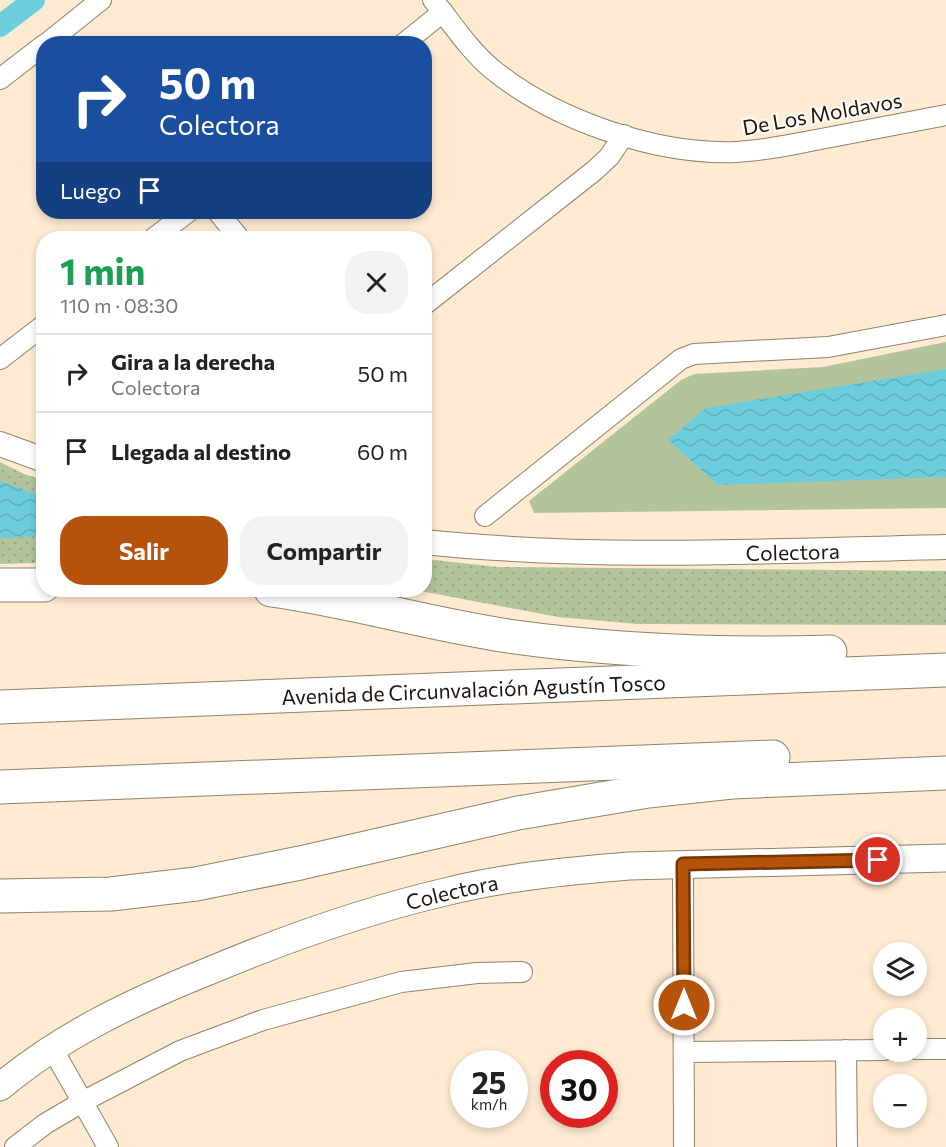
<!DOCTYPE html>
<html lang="es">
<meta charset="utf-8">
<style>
body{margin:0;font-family:Commissioner,sans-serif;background:#f2f2f2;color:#222;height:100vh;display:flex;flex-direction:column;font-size:22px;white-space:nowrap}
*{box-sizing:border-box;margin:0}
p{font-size:20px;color:#767676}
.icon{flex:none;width:33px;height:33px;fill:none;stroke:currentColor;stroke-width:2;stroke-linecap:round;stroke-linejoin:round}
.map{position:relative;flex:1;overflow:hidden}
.sheet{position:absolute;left:36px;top:231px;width:396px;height:366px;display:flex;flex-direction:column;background:#fff;border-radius:24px;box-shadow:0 3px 9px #0003}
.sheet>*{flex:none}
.top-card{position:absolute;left:36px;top:36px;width:396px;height:183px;border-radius:24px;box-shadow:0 3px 9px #0003;background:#1a4fa0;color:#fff;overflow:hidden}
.tools{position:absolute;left:873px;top:942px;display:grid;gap:12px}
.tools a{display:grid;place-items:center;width:54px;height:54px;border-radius:50%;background:#fff;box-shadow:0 3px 9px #0003;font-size:30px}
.speed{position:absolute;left:450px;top:1050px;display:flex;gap:12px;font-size:30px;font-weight:700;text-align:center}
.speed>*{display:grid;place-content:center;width:78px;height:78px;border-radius:50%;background:#fff;box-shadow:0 3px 9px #0003;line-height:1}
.speed small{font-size:15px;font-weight:400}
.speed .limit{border:9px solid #d22;background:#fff;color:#111}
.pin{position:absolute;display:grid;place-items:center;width:51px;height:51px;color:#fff;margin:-26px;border:3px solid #fff;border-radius:50%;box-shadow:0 2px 6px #0007}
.me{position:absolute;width:66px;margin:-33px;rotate:0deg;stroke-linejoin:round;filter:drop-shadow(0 0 4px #0008)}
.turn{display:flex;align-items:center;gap:21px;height:126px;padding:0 24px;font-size:27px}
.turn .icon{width:78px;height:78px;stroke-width:2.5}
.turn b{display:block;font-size:42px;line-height:51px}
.then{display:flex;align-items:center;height:57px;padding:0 24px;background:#0003;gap:12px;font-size:22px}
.round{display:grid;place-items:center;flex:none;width:63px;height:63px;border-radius:24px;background:#f2f2f2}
.overview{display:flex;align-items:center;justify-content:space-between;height:102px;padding:0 24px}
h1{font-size:36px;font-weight:700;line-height:45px;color:#1e9e55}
.button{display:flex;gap:12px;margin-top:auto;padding:12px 24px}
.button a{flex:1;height:69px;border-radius:24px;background:#b45309;color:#fff;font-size:24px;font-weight:700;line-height:69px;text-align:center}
.button a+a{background:#f2f2f2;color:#222}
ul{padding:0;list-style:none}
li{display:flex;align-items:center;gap:18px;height:78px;padding:0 24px;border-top:2px solid #e0e0e0}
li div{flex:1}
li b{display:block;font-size:22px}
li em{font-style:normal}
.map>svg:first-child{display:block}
.grass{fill:url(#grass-dots)}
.park{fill:#b3c49d}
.water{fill:url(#water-waves)}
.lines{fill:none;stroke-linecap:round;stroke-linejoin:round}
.canal{stroke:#6ccddd;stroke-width:22}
.minor-casing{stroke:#908069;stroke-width:22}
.tertiary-casing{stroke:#908069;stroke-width:26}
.secondary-casing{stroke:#908069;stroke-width:29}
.motorway-casing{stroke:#908069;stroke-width:35}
.minor{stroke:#fff;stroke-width:20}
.tertiary{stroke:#fff;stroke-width:24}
.secondary{stroke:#fff;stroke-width:27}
.motorway{stroke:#fff;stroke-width:33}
.route-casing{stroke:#753606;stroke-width:15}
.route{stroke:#b45309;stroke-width:10}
.labels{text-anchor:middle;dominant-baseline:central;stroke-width:4.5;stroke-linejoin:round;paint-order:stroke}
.street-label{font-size:21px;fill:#1b150c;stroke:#fffbf6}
</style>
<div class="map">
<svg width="946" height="1147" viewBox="0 0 946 1147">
<defs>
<pattern id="grass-dots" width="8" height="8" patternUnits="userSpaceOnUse" patternTransform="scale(1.5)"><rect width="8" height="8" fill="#b3c49d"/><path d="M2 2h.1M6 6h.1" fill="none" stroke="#99a886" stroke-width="1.8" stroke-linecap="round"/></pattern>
<pattern id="water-waves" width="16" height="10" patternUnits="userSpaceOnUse" patternTransform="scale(1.5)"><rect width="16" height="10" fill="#6ccddd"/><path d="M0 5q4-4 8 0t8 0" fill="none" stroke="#5dafbc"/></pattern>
</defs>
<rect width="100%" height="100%" fill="#feebd2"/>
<g class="grass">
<polygon points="0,462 24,474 43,480 43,563 0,564"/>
<polygon points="425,559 498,567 946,571 946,625 638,624 558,617 415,590 424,590"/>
</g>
<polygon class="park" points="946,342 946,508 534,513 529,501 681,380 694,374 823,367"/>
<g class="water">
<polygon points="946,369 946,477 718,485 668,440 706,408"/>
<polygon points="0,481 43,497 43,536 0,538"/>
</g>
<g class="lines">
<polyline class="canal" points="0,26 34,0"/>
<g class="minor-casing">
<g id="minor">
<path d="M433,0C452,23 469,50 492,69C554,120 656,155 736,152C765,151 793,144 821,139C863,131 904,123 946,115"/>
<polyline points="46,44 101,0"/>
<polyline points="403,44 443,12"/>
<polyline points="0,79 44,45"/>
<polyline points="218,212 239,238"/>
<polyline points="154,238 188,212"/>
<polyline points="424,305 594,171 609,157 624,135"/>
<polyline points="0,359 44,325"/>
<polyline points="485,516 681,359 694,354 828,347 946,325"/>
<polyline points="683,864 684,1147"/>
<polyline points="52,1048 108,1147"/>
<polyline points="916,1049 946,1049"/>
<polyline points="846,1050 847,1147"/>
<polyline points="685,1052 884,1050"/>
<polyline points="15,1147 45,1124 82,1102 180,1051 263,1020 401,982 477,973 522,972"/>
</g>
</g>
<g class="tertiary-casing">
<g id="tertiary">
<polyline points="0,444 44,460"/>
<path id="s1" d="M424,542C597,560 773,551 946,547"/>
</g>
</g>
<g class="secondary-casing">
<g id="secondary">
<path id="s2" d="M0,1087C62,1035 134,1001 209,971C285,939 364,911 445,892C505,877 567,871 629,866L946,858"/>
</g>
</g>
<g class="motorway-casing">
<g id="motorway">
<polyline points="0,585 44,585"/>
<path d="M271,590C351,601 428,624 508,636C615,651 722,655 830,652"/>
<path id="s3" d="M0,707L946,670"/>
<polyline points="0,787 773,757"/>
<polyline points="0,896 111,894 196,884 300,863 518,813 648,791 732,782 946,773"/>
</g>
</g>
<use href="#minor" class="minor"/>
<use href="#tertiary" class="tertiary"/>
<use href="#secondary" class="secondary"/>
<use href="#motorway" class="motorway"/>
</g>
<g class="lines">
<g class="route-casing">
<polyline id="route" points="684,1005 683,864 878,860"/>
</g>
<use href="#route" class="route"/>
</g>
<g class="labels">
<g class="street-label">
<text transform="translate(822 113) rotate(-10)">De Los Moldavos</text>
<text stroke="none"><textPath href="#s1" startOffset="369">Colectora</textPath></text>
<text stroke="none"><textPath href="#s3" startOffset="474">Avenida de Circunvalación Agustín Tosco</textPath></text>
<text stroke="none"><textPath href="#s2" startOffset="496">Colectora</textPath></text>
</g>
</g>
</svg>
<div class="tools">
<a><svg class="icon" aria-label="layers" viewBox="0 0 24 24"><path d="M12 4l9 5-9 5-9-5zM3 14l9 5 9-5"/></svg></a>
<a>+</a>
<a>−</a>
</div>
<div class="speed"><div>25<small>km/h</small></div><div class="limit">30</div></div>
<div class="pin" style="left:878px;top:860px;background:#d93025"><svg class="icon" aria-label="arrive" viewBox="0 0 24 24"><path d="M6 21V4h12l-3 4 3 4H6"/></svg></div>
<svg class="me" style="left:684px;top:1005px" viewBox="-20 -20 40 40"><circle r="17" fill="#b45309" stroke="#fff" stroke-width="3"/><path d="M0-11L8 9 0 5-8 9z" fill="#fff"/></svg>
<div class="top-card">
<div class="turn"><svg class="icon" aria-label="right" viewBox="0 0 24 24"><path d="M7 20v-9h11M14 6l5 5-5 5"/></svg><div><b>50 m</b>Colectora</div></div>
<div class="then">Luego<svg class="icon" aria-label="arrive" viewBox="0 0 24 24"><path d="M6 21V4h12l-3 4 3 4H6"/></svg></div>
</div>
<section class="sheet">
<div class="overview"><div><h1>1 min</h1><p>110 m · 08:30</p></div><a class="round"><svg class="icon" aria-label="close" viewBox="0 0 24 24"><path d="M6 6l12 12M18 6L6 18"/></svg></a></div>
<ul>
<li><svg class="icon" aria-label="right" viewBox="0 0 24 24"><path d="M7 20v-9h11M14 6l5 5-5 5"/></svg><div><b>Gira a la derecha</b><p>Colectora</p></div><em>50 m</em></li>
<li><svg class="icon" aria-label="arrive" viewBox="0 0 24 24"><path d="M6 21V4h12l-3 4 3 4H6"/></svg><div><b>Llegada al destino</b></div><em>60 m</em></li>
</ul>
<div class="button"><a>Salir</a><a>Compartir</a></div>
</section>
</div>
